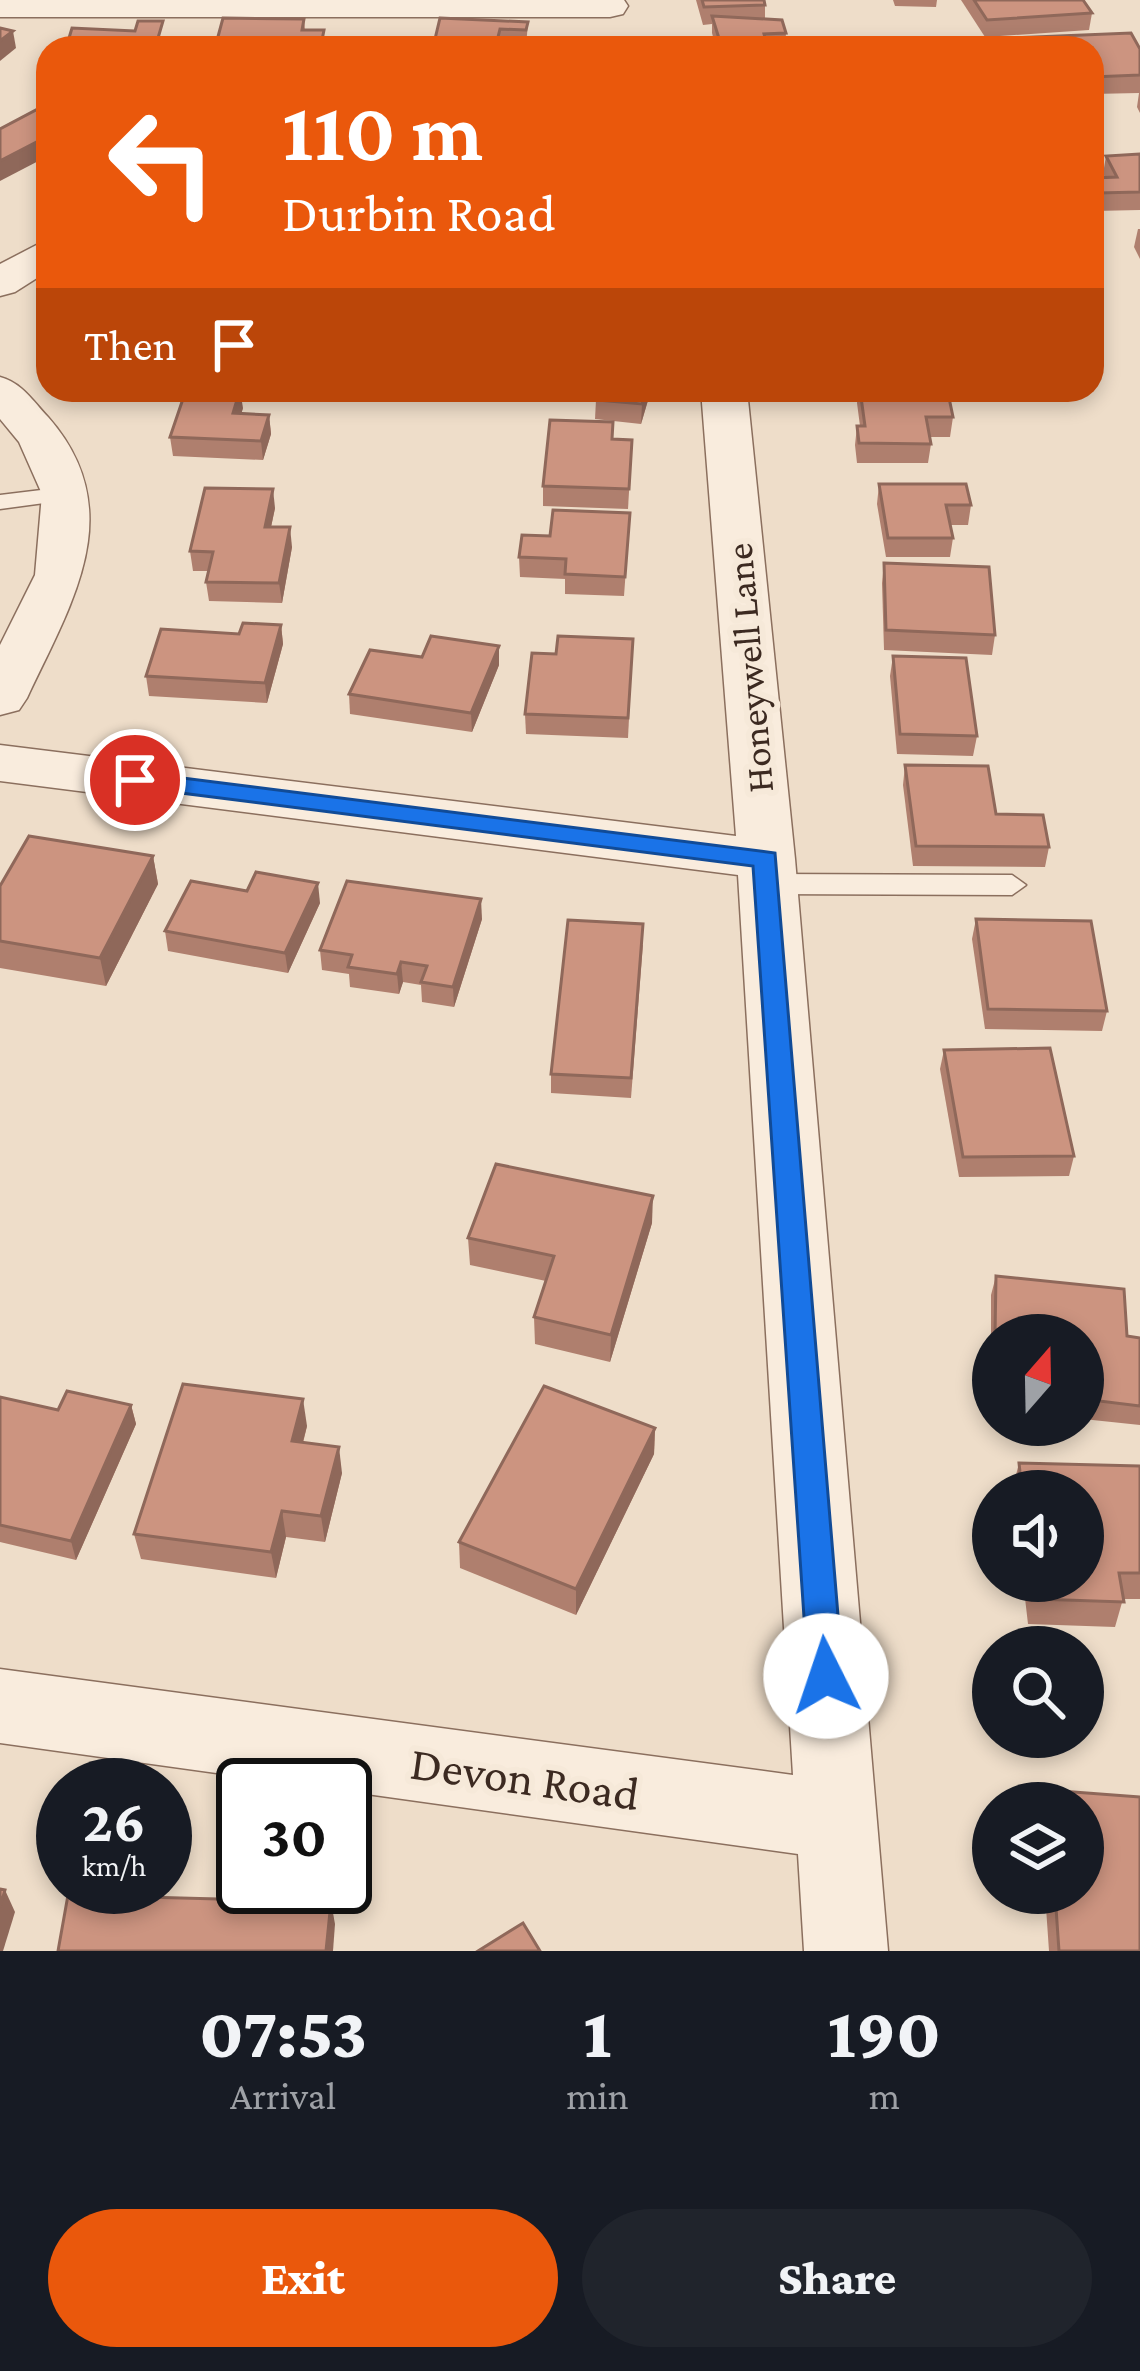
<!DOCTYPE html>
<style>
body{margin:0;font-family:"Crimson Pro",serif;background:#20242c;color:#f1f3f6;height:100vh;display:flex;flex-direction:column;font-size:45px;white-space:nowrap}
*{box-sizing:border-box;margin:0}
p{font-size:39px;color:#9ea1a6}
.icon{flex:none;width:66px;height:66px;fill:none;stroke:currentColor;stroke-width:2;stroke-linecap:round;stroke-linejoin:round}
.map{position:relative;height:1951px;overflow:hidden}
.panel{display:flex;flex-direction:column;background:#171b24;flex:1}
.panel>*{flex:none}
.banner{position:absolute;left:36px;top:36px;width:1068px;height:366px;border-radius:36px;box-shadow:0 6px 18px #0003;background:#ea580c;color:#fff;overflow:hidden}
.needle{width:78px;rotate:20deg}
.buttons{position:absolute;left:972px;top:1314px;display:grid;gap:24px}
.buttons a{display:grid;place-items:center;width:132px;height:132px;border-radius:50%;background:#171b24;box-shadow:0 6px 18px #0003;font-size:60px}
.speed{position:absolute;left:36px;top:1758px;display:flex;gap:24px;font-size:60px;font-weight:700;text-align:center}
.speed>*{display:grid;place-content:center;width:156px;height:156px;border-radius:50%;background:#171b24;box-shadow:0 6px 18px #0003;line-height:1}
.speed small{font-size:30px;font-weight:400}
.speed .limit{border:6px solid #111;border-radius:18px;background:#fff;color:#111}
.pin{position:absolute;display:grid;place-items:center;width:102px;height:102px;color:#fff;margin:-51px;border:6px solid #fff;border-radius:50%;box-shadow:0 3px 12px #0007}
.me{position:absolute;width:132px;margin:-66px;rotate:356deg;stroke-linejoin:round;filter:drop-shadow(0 0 9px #0008)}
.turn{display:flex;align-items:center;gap:42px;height:252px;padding:0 48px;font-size:54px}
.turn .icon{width:156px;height:156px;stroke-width:2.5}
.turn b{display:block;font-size:84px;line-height:102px}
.then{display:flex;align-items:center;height:114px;padding:0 48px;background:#0003;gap:24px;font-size:45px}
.eta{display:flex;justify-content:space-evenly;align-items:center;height:204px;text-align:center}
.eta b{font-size:72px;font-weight:800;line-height:84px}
.action{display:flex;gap:24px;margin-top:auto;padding:24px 48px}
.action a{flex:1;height:138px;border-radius:72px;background:#ea580c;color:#fff;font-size:48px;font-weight:800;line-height:138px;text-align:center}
.action a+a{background:#20242c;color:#f1f3f6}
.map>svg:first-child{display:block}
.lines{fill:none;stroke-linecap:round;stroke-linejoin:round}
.lane-casing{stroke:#8b6f5e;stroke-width:3}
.street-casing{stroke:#8b6f5e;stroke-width:3}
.lane{fill:#f9ecdd;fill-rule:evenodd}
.street{fill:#f9ecdd;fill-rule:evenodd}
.wall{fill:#af7f6e}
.shaded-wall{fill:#8f685a}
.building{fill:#cc9480;stroke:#8f685a;stroke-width:3}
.route{fill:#1a73e8;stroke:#114b97;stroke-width:3}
.labels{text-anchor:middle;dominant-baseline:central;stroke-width:12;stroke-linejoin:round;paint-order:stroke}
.street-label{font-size:39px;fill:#3c2a21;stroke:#f6e9d9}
.near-street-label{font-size:48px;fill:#3c2a21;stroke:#f6e9d9}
</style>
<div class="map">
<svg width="1140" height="1951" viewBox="0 0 1140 1951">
<rect width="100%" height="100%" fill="#eeddc9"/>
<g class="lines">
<g class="lane-casing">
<g id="lane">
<polygon points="66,487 78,494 74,499 0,509 0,495"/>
<polygon points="768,874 1012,875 1026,885 1012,895 768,894 754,884"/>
</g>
</g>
<g class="street-casing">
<g id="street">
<polygon points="0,0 624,0 628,6 623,14 610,17 0,17"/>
<polygon points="48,239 48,271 15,292 0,296 0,264"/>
<path d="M0,377C22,383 33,401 48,417C131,511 71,604 27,698L19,710L0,715V645L35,575L42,494L19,442L0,419Z"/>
<polygon points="701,390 747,390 795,859 888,1951 804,1951 798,1854 345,1791 345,1785 303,1785 0,1743 0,1669 793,1775 738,875 0,781 0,745 736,836"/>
</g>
</g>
<use href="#lane" class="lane"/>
<use href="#street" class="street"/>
</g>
<g class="wall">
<polygon points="696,0 764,0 765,5 765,19 786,33 785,48 716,48 712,33 712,24 703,25"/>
<polygon points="893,0 937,0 936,7 895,6"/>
<polygon points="961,0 1083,0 1092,13 1089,30 985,37"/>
<polygon points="304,19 305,30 326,47 216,48 216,44"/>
<polygon points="528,22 526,47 435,48 435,39"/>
<polygon points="1007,38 1140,49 1140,113 1137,107 1139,93 1092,94 1092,48 1006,48"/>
<polygon points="1140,154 1140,210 1094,211 1092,206 1092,178 1105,177 1103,174 1106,156"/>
<polygon points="1138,229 1140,229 1140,259 1134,247"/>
<polygon points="598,390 651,390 641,424 595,419 596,400"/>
<polygon points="858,390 909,390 910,393 953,417 950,437 930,437 931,444 928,463 857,463 855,445 857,426 860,426 857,403"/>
<polygon points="243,408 241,414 269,415 271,434 263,460 173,456 170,437"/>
<polygon points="632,440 628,509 543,506 543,486"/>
<polygon points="879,484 971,505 968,525 950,525 953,538 950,557 886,557 877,504"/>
<polygon points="275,508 271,527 292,547 282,603 209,601 206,582 209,571 193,571 190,551"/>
<polygon points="630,513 624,596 565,594 565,579 520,577 519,557 550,536"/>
<polygon points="884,563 995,635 992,655 884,650 882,583"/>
<polygon points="281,625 283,644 267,703 149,696 146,676 239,634"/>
<polygon points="633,639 628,738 526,734 525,714 556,654"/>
<polygon points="499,646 499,665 472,732 350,714 349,694 422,657"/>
<polygon points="893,656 977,736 973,756 897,754 890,676"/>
<polygon points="905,765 996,814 1049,847 1045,867 913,866 903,785"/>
<polygon points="153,856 158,884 106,986 0,968 0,886"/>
<polygon points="320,903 288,973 168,951 165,931"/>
<polygon points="482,919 454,1007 422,1002 421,985 403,982 399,994 350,987 349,974 322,970 320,950"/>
<polygon points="976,919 1107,1011 1102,1031 985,1029 972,939"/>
<polygon points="643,944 631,1098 551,1093 551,1074"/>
<polygon points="944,1050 1074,1156 1069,1176 959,1177 940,1069"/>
<polygon points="652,1223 610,1362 535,1344 534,1317 546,1281 470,1265 468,1238"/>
<polygon points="996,1276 1127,1336 1140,1338 1140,1425 1083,1419 1083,1335 993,1335 993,1409 991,1408 991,1295"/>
<polygon points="0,1397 58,1410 131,1405 136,1424 76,1560 0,1542"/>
<polygon points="307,1426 303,1443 342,1473 325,1542 286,1537 276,1578 141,1559 134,1534"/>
<polygon points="655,1428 654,1454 576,1615 460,1568 459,1542"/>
<polygon points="1019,1463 1140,1466 1140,1599 1123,1599 1115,1627 1028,1624 1023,1581 1083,1581 1083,1491 1012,1491"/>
<polygon points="1047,1790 1140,1797 1140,1951 1049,1951 1045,1893 1083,1893 1083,1803 1043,1803"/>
</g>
<g class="shaded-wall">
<polygon points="13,31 16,48 0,61 0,41"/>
<polygon points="48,136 48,156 0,181 0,161"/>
<polygon points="240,390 243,408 235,433 233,413"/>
<polygon points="646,390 651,390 641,424 642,404"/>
<polygon points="269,415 271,434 263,460 261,441"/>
<polygon points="273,489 275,508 267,546 265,527"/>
<polygon points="290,527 292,547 282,603 279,583"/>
<polygon points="281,625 283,644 267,703 265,683"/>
<polygon points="499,646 499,665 472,732 471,713"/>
<polygon points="153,856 158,884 106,986 100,958"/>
<polygon points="318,883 320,903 288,973 285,953"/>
<polygon points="481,899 482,919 454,1007 453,987"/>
<polygon points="401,962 403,982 399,994 397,974"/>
<polygon points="653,1196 652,1223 610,1362 611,1335"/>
<polygon points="303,1399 307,1426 296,1468 292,1441"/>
<polygon points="131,1405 136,1424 76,1560 71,1541"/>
<polygon points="655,1428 654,1454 576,1615 576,1589"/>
<polygon points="339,1447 342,1473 325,1542 321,1516"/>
<polygon points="282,1511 286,1537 276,1578 271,1552"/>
<polygon points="5,1890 15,1912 3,1951 0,1951 0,1907"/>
<polygon points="331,1902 335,1924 333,1951 326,1951"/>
</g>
<g class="building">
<polygon points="702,0 764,0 765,5 704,7"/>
<polygon points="974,0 1083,0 1092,13 987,20"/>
<polygon points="712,16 782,20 786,33 764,34 768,48 722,48"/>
<polygon points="223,18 304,19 302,30 324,30 321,45 216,44"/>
<polygon points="440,18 528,22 526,30 500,29 497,41 435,39"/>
<polygon points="138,21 163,21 158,38 177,38 174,48 66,48 72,28 135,31"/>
<polygon points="0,28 13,31 0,41"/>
<polygon points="1131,33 1140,49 1140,75 1092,77 1092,48 1013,48 1007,38"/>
<polygon points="952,42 955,48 930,48 928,43"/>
<polygon points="36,110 48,115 48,136 0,161 0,129"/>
<polygon points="1140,154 1140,192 1098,193 1092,178 1117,177 1106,156"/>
<polygon points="186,390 240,390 233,413 269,415 261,441 170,437"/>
<polygon points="598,390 646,390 642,404 596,400"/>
<polygon points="860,390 909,390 910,393 948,393 953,417 926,417 931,444 859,443 857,426 865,426"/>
<polygon points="550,420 613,422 612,439 632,440 629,489 543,486"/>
<polygon points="879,484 966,484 971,505 946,505 953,538 888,538"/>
<polygon points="205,488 273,489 265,527 290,527 279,583 206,582 213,552 190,551"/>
<polygon points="553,510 630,513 625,577 565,574 566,559 519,557 522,535 550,536"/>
<polygon points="884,563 989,567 995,635 886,630"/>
<polygon points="243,623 281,625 265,683 146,676 161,629 239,634"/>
<polygon points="431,636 499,646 471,713 349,694 370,650 422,657"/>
<polygon points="558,636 633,639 628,718 525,714 532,653 556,654"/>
<polygon points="893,656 966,658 977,736 900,734"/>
<polygon points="905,765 988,766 996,814 1043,815 1049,847 916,846"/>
<polygon points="29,836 153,856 100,958 0,941 0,886"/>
<polygon points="256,872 318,883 285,953 165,931 191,881 247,891"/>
<polygon points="347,881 481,899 453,987 421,982 427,966 401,962 397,974 348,967 352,955 320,950"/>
<polygon points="976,919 1091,921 1107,1011 988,1009"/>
<polygon points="568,920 643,924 631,1078 551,1074"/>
<polygon points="1050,1048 1074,1156 963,1157 944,1050"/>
<polygon points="496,1164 653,1196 611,1335 534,1317 554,1256 468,1238"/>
<polygon points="996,1276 1124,1289 1127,1336 1140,1338 1140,1406 1083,1399 1083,1335 995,1335"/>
<polygon points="183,1384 303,1399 292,1441 339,1447 321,1516 282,1511 271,1552 134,1534"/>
<polygon points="544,1386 655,1428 576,1589 459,1542"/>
<polygon points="67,1391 131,1405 71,1541 0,1525 0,1397 58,1410"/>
<polygon points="1019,1463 1140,1466 1140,1573 1119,1573 1124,1602 1036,1599 1033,1581 1083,1581 1083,1491 1022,1491"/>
<polygon points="1047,1790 1140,1797 1140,1951 1059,1951 1055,1893 1083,1893 1083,1803 1048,1803"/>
<polygon points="0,1889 5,1890 0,1907"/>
<polygon points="68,1895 331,1902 326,1951 58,1951"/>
<polygon points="523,1923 540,1951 478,1951"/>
</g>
<polygon class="route" points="135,772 775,853 843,1676 838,1688 826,1693 813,1688 808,1676 753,866 126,786 123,780 126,774"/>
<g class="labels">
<g class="street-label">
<text transform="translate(749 668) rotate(-95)">Honeywell Lane</text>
</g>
<g class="near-street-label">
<text transform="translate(525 1778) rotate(8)">Devon Road</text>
</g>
</g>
</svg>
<div class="buttons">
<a><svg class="needle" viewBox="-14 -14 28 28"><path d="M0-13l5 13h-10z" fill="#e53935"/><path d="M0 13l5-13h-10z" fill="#9ea1a6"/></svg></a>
<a><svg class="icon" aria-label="sound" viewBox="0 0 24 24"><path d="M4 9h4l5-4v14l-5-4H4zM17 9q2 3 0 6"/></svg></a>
<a><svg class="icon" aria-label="search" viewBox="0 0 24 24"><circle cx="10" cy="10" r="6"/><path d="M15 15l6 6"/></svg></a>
<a><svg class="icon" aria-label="layers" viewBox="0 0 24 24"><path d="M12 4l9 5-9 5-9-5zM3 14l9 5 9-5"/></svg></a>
</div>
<div class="speed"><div>26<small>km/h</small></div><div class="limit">30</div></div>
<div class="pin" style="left:135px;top:780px;background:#d93025"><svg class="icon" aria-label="arrive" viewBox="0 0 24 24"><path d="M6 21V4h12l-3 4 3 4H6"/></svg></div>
<svg class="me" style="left:826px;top:1676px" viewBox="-20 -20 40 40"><circle r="19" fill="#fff"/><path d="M0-13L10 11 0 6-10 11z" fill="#1a73e8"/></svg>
<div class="banner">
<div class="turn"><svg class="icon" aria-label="left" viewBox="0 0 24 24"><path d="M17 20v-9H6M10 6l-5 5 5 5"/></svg><div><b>110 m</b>Durbin Road</div></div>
<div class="then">Then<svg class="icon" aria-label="arrive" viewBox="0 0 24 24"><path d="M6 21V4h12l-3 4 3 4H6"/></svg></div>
</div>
</div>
<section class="panel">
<div class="eta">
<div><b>07:53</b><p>Arrival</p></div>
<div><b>1</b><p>min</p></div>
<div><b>190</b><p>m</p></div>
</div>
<div class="action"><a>Exit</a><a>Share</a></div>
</section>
